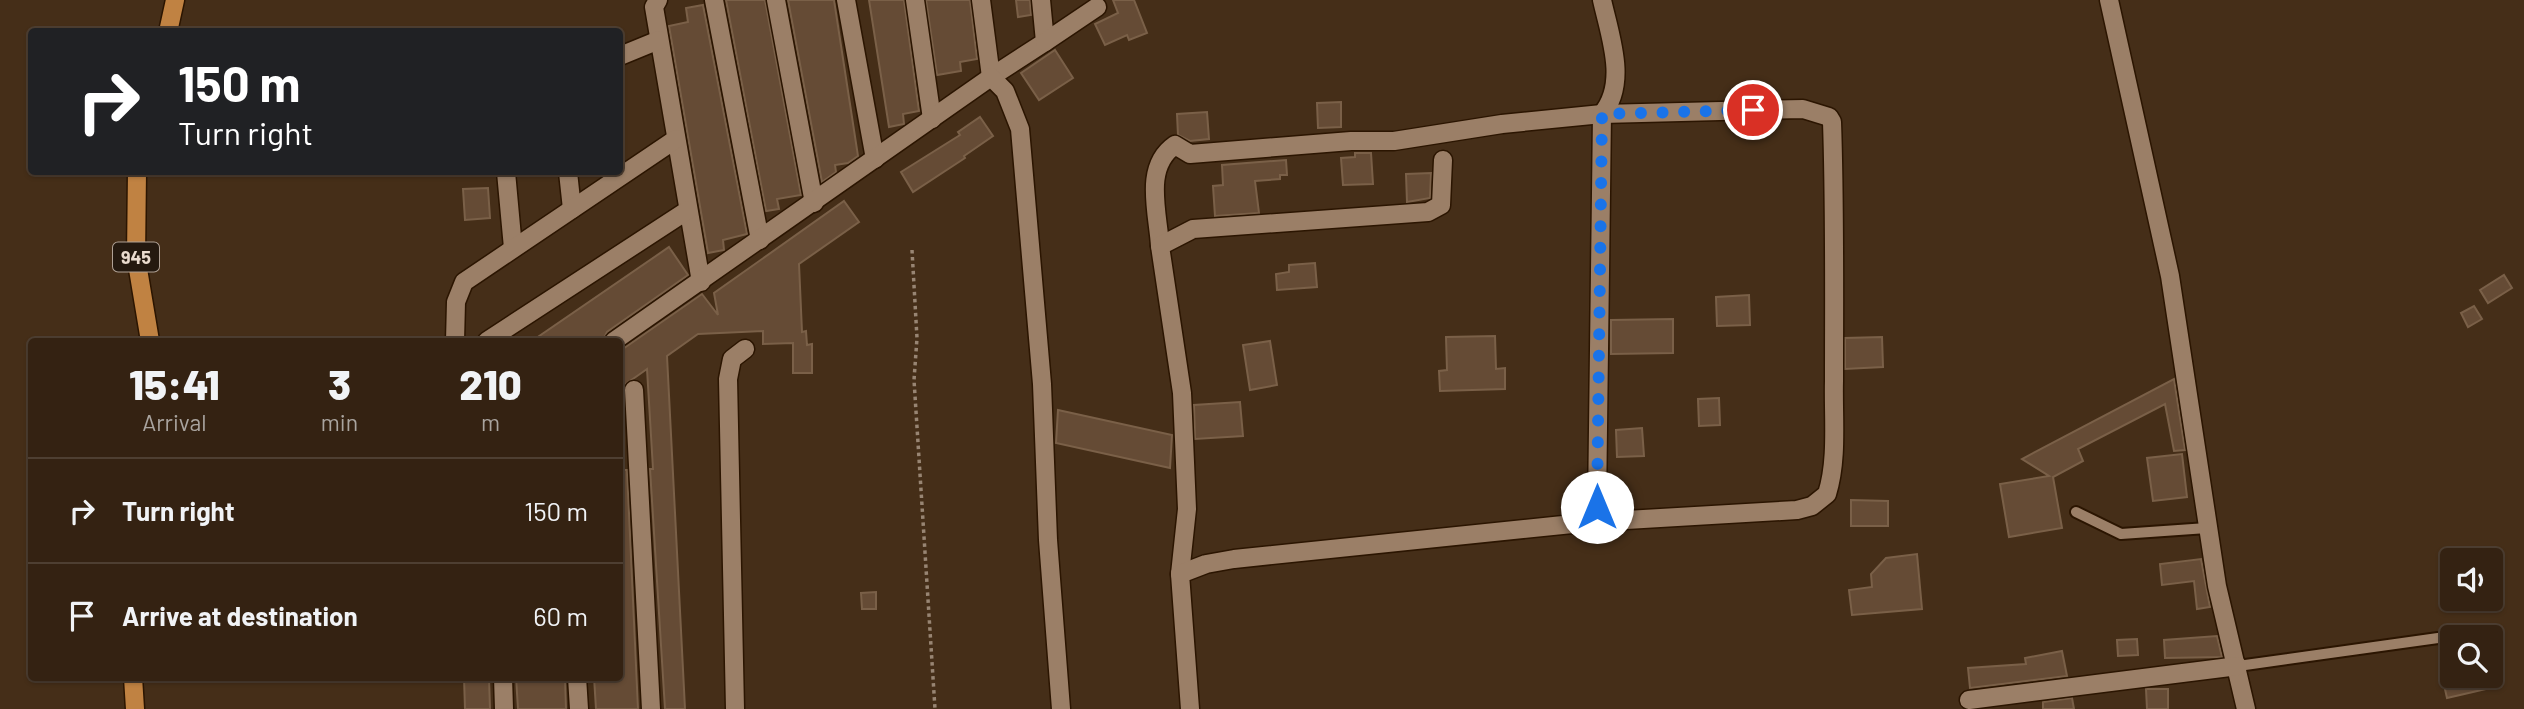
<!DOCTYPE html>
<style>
body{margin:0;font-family:Barlow,sans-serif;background:#3f2f20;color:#f1f3f6;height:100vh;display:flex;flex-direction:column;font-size:26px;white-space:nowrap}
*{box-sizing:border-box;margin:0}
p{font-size:23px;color:#a9a49f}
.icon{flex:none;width:38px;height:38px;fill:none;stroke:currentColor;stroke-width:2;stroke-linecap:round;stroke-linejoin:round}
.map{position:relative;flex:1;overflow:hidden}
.panel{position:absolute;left:28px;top:338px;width:595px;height:343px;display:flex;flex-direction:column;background:#342212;border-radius:7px;box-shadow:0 2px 5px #0004,0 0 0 2px #4e3f32}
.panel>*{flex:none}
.banner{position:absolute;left:28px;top:28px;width:595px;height:147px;border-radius:7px;box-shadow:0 2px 5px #0004,0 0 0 2px #4e3f32;background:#202124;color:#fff;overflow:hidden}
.controls{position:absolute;left:2440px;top:548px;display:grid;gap:14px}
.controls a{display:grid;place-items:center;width:63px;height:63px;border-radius:7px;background:#342212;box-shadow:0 2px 5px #0004,0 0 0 2px #4e3f32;font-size:35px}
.pin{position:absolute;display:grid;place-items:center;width:60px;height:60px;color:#fff;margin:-30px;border:4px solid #fff;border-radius:50%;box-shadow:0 2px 7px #0007}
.me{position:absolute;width:77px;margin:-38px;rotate:0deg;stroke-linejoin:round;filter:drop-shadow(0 0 5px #0008)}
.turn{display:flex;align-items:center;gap:24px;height:147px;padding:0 35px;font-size:32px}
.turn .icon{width:91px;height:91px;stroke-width:2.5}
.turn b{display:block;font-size:49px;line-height:60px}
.eta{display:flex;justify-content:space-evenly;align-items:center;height:119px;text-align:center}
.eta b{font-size:42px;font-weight:800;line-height:49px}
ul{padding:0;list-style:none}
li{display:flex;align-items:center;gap:21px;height:105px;padding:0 35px;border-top:2px solid #4e3f32}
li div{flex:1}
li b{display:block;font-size:26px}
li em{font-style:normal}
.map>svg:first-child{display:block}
.building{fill:#654b35;stroke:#7a6048;stroke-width:2}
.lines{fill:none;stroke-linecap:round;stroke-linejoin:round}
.service-casing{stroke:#2b1501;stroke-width:14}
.minor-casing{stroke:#2b1501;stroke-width:21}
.primary-casing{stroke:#2b1501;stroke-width:21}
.path{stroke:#988573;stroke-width:3.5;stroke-dasharray:3.5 3.5;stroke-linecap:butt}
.service{stroke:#9b7f67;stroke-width:10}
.minor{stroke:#9b7f67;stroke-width:18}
.primary{stroke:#c08242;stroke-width:18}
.route{stroke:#1a73e8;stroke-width:12;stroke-dasharray:0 21.6}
.labels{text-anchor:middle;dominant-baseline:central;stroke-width:7;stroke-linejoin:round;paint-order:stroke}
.shield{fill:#24190f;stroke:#afa195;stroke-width:2}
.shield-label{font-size:18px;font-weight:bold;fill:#eadbce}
</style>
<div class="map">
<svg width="2524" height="709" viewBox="0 0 2524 709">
<rect width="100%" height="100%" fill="#452e18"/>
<g class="building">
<polygon points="726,0 765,0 801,195 777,199 779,209 766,211"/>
<polygon points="788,0 834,0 858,156 848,163 835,165 836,172 822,182"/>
<polygon points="869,0 904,0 919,111 903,114 904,124 889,127"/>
<polygon points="926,0 970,0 977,59 960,62 961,71 937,75"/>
<polygon points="1016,0 1030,0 1031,15 1018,17"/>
<polygon points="1113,0 1134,0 1147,33 1129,40 1127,35 1105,45 1095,24 1118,13"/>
<polygon points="703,5 747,234 723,240 724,250 708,253 669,26 688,22 686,8"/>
<polygon points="1055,50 1073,78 1039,100 1021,73"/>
<polygon points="1341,102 1341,127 1318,128 1317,103"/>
<polygon points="1207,112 1209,139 1190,141 1178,135 1177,114"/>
<polygon points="980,117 993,136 964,156 965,158 913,192 901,172 960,135 958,132"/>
<polygon points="1355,153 1371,153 1373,184 1343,185 1341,158 1355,157"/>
<polygon points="1286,160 1287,175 1280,175 1280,179 1255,181 1259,213 1215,216 1213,186 1223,185 1222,165"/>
<polygon points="1431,173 1430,198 1407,202 1406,174"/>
<polygon points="488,188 490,218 465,220 463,189"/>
<polygon points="844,201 859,222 799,264 802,332 806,331 807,345 812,344 812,373 793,373 793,343 763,344 763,331 698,334 667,356 685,709 665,709 650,469 653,469 647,369 620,388 620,351 702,294 718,315 714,293"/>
<polygon points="669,247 688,275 607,332 603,341 532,341"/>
<polygon points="1315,263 1317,287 1277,290 1276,274 1289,272 1289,265"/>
<polygon points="2504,275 2512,288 2488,303 2480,290"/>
<polygon points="1749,295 1750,325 1717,326 1716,297"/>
<polygon points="2474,306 2482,319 2468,327 2461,313"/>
<polygon points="1673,319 1673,353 1611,354 1611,320"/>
<polygon points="1495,336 1496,369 1505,368 1505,389 1440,391 1439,371 1447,370 1446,337"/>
<polygon points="1882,337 1883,367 1845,369 1845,338"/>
<polygon points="1270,341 1277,385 1250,390 1243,345"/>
<polygon points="2174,379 2185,450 2174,451 2165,404 2078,449 2083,461 2053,477 2062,528 2009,537 2000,484 2049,476 2022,459"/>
<polygon points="1719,398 1720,425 1699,426 1698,399"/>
<polygon points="1240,402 1243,436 1195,439 1194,405"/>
<polygon points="1058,410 1172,435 1170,468 1056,443"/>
<polygon points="1642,428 1644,456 1617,457 1616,430"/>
<polygon points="2182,454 2187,497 2153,501 2147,458"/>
<polygon points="620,470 627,470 638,709 596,709 594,677 620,677"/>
<polygon points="1851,500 1888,501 1888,526 1851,526"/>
<polygon points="1917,554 1922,609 1852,615 1849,590 1872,587 1871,574 1886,558"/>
<polygon points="2201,559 2210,607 2197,609 2194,581 2162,585 2160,564"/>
<polygon points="876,592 876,609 862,609 861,593"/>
<polygon points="2217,636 2222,657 2165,658 2164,640"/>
<polygon points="2137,639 2138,655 2118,656 2117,640"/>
<polygon points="2062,651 2067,676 1970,688 1968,668 2026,664 2025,658"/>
<polygon points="2442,676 2483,676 2486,689 2447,698"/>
<polygon points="464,677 489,677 490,709 465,709"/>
<polygon points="516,677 565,677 566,709 518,709"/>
<polygon points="2146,689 2168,689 2168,709 2147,709"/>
<polygon points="2072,698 2074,709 2043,709 2043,702"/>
</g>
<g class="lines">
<g class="service-casing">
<g id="service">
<polyline points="2076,512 2121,534 2207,528"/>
<polyline points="2238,666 2438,638"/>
</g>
</g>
<g class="minor-casing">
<g id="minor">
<polyline points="658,0 654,7 701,282"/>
<polyline points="714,0 760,240"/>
<polyline points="776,0 814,203"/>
<polyline points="846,0 875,159"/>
<polyline points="915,0 932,119"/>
<polyline points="981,0 991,77 1045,42 1041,0"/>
<polyline points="2109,0 2170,276 2217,586 2246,709"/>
<polyline points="1045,42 1097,7"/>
<polyline points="620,56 659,40"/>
<polyline points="506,172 513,248"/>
<polyline points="568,172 572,209"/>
<path d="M1160,246C1158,212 1143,167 1175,145L1190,154L1351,141H1394L1502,124L1602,114L1803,109L1829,117L1832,122C1835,208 1834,295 1834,381C1833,417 1838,459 1827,494L1812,506L1797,510L1592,522"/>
<polyline points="455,341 456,302 464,282 676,139"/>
<polyline points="487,341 688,210"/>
<polyline points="614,341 991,77 1005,91 1020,129 1042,384 1048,540 1061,709"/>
<polyline points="634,390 651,709"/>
<polyline points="1180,574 1187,509 1182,393 1160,246 1193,229 1428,212 1441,205 1443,160"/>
<polyline points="503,677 504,709"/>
<polyline points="577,677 579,709"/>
<polyline points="1969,700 2238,666"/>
<polyline points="735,709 728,379 732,359 745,349"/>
<path d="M1190,709L1180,574L1206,564L1234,559L1592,522L1597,507L1602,114C1628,83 1610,36 1602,0"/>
</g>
</g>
<g class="primary-casing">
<g id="primary">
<polyline points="168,32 175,0"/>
<polyline points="137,172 136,257 150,341"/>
<polyline points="133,677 135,709"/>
</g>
</g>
<polyline class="path" points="912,250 917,338 914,380 935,709"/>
<use href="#service" class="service"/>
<use href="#minor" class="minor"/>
<use href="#primary" class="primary"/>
</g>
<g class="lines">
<polyline class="route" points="1597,507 1602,114 1753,110"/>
</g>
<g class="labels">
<rect class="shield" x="113" y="242.5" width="46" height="29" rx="5"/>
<g class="shield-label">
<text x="136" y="257">945</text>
</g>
</g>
</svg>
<div class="controls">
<a><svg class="icon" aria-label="sound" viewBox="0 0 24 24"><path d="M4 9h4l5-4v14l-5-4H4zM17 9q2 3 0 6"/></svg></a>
<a><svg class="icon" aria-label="search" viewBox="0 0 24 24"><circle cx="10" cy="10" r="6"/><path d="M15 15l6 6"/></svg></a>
</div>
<div class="pin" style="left:1753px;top:110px;background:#d93025"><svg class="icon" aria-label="arrive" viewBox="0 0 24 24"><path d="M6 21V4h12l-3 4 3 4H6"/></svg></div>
<svg class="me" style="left:1597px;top:507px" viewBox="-20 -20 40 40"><circle r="19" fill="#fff"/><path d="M0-13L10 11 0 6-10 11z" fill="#1a73e8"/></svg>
<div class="banner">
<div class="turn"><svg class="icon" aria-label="right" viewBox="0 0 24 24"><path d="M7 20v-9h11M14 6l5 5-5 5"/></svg><div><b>150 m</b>Turn right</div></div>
</div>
<section class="panel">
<div class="eta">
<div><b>15:41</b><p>Arrival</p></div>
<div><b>3</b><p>min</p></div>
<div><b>210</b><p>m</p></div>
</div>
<ul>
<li><svg class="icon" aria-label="right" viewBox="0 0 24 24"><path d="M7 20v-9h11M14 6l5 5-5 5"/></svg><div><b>Turn right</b></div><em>150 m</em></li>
<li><svg class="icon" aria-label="arrive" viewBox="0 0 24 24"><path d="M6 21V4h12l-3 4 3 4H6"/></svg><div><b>Arrive at destination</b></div><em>60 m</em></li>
</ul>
</section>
</div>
